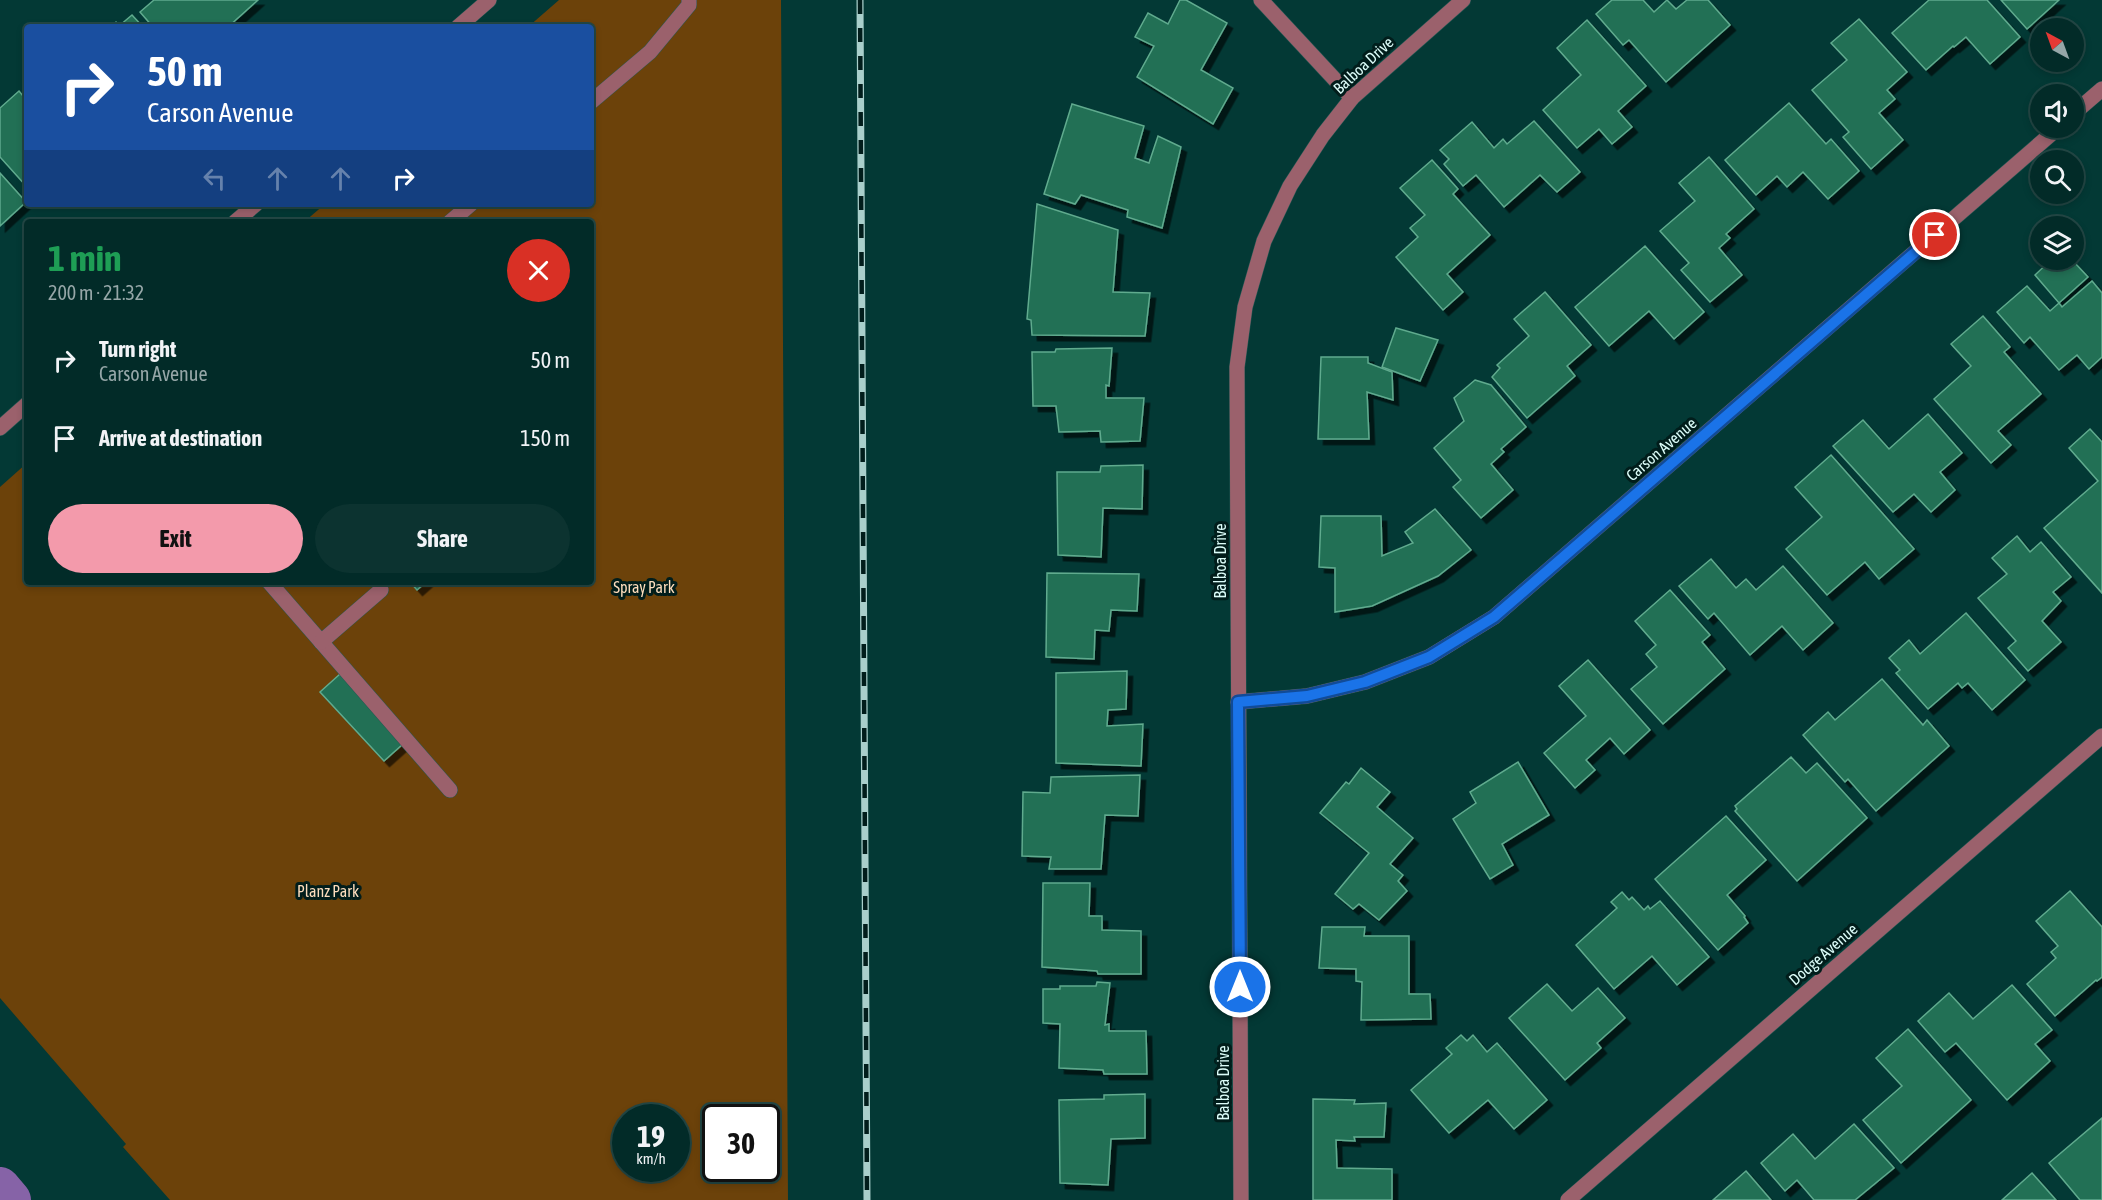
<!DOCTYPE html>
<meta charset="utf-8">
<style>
body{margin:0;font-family:"Asap Condensed",sans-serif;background:#0c3330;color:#f1f3f6;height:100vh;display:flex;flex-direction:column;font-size:22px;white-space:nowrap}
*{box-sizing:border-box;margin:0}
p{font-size:20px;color:#96a7a8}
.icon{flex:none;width:33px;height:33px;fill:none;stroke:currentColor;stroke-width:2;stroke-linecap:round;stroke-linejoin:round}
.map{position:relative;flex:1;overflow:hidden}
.side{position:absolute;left:24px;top:219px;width:570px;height:366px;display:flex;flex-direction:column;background:#022b28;border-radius:6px;box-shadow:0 3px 9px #0003,0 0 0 2px #234745}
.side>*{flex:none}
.hud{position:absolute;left:24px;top:24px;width:570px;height:183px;border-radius:6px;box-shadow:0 3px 9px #0003,0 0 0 2px #234745;background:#1a4fa0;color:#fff;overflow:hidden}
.needle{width:39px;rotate:319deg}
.buttons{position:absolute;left:2030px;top:18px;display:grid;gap:12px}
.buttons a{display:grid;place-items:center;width:54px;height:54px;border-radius:50%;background:#022b28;box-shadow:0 3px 9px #0003,0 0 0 2px #234745;font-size:30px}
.speed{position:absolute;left:612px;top:1104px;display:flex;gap:12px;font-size:30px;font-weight:700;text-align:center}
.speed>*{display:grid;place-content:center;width:78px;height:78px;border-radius:50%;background:#022b28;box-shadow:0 3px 9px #0003,0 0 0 2px #234745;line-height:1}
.speed small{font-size:15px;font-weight:400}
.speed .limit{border:3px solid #111;border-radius:9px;background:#fff;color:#111}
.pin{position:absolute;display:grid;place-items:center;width:51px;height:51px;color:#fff;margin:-26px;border:3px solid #fff;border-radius:50%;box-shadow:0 2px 6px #0007}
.me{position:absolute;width:66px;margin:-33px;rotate:0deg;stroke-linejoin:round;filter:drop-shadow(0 0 4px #0008)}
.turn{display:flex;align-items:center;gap:21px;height:126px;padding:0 24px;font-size:27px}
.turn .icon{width:78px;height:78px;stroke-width:2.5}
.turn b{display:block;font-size:42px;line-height:51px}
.lanes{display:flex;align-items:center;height:57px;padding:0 24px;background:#0003;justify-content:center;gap:30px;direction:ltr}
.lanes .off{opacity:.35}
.round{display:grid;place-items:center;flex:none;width:63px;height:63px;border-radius:32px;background:#0c3330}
.overview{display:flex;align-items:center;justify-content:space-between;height:102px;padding:0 24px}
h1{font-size:36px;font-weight:700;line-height:45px;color:#1e9e55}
.cta{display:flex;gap:12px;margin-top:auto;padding:12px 24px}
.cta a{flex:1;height:69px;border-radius:36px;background:#f39aab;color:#111;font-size:24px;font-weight:700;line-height:69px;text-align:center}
.cta a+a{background:#0c3330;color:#f1f3f6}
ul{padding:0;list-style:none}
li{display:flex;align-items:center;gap:18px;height:78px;padding:0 24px}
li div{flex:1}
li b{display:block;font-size:22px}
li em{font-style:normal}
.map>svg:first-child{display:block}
.green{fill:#6c420a;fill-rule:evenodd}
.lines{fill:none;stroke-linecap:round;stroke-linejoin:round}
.canal{stroke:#8663a7;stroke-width:40}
.building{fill:#206f55;stroke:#60ab8e;stroke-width:1.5;filter:url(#shadow)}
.service-casing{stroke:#265854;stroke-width:16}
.minor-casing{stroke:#265854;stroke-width:16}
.tertiary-casing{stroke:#265854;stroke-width:16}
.service{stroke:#9b616c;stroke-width:15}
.minor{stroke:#9b616c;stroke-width:15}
.tertiary{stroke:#9b616c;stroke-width:15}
.rail-casing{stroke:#a9cfcb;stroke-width:7}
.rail{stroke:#011d1b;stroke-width:4.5;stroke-dasharray:14;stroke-linecap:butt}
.route-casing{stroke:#114b97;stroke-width:15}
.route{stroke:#1a73e8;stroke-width:10}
.labels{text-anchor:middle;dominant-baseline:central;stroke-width:6;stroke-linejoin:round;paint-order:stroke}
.street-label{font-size:16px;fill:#dcfdf9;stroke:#011d1b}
.park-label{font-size:16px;fill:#fdddbd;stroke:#011d1b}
</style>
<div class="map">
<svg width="2102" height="1200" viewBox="0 0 2102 1200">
<defs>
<filter id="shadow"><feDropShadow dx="5.5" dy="5.5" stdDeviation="0" flood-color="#0009"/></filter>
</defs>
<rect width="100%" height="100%" fill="#033935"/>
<path class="green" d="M559,0H781L788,1200H170L123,1147L126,1144L0,998V487L27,463V582H591V222H304L325,204H591V27H528ZM626,1118H676V1168H626ZM716,1118H766V1168H716Z"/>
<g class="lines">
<polyline class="canal" points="0,1187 11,1200"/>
</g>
<g class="building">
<polygon points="154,0 258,0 228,27 153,27 140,12"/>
<polygon points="1180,0 1186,0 1227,23 1201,70 1233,88 1213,124 1137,77 1154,46 1135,37 1148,13 1168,24"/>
<polygon points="1612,0 1643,0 1654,12 1667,0 1676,9 1687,0 1708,0 1730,25 1666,82 1629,40 1623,45 1596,14"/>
<polygon points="1929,0 1987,0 2020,37 1990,64 1966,37 1954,47 1953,46 1926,70 1892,33"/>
<polygon points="2001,0 2059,0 2027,29"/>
<polygon points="132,15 143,27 110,27 116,22 119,26"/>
<polygon points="1859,19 1907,72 1887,90 1895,99 1879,113 1903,140 1871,169 1843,137 1849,132 1812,90 1847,60 1831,43"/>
<polygon points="1587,20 1646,86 1618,111 1632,127 1612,144 1599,129 1577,148 1543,110 1581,75 1557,48"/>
<polygon points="19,91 27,101 27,187 0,157 0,108"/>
<polygon points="1789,103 1826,144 1831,139 1859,171 1828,199 1803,172 1787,187 1777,176 1756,195 1725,160"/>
<polygon points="1072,104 1144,126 1135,158 1149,163 1158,136 1181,147 1162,228 1127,217 1128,210 1081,195 1075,204 1044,194"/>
<polygon points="1534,121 1580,172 1557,192 1540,175 1504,207 1476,175 1463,186 1444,164 1449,159 1440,150 1472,122 1494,148 1503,139 1507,144"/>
<polygon points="1709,157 1754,209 1726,234 1730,238 1719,248 1742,275 1710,302 1681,270 1689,263 1660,231 1695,201 1679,183"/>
<polygon points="1432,160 1458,189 1453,194 1490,235 1447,274 1463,292 1443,310 1396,257 1418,237 1410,228 1425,215 1400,188"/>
<polygon points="0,173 26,202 0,226"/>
<polygon points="1037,204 1118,230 1113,292 1150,293 1145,336 1032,335 1031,320 1027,319"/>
<polygon points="1645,246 1704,312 1674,339 1649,311 1609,346 1575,307"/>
<polygon points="2051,260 2072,260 2088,277 2059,303 2035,275"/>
<polygon points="2092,281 2102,293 2102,357 2089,369 2077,355 2059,370 2030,337 2024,343 1997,312 2027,286 2050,311 2059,303 2062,307"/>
<polygon points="1545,292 1591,345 1567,366 1575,376 1527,418 1492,377 1500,368 1497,365 1529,336 1514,319"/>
<polygon points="1983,316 2010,347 2004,352 2041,394 1998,431 2011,445 1991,463 1934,399 1971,366 1951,344"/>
<polygon points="1396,328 1438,340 1420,381 1382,367"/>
<polygon points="1112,348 1109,386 1106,385 1106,398 1144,398 1140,441 1101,442 1100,431 1059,432 1056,406 1033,406 1032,352 1055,352 1056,349"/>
<polygon points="1321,357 1368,357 1368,363 1392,372 1393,400 1367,392 1369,439 1318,439"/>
<polygon points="1475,380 1491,385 1526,427 1501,449 1504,452 1491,464 1513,490 1481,518 1453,487 1461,480 1434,448 1464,421 1454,398"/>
<polygon points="1928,414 1962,453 1940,472 1955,490 1931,512 1914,494 1893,512 1833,446 1863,420 1889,449"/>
<polygon points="2090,429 2102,442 2102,593 2044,528 2098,481 2069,448"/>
<polygon points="1831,455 1914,549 1879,579 1865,562 1827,595 1786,549 1822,517 1795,487"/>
<polygon points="1143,465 1142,509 1103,508 1101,557 1058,555 1057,472 1100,472 1101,466"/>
<polygon points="1435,509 1471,550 1438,576 1372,606 1335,612 1335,568 1319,567 1321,516 1381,516 1382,556 1413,543 1405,532"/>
<polygon points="2017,536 2030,552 2041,542 2071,577 2053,592 2061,601 2042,621 2061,642 2028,671 2008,648 2016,641 1978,598 2007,574 1992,558"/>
<polygon points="1711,559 1736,588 1746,579 1756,590 1783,566 1833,623 1803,650 1782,626 1750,655 1714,613 1708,619 1679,586"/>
<polygon points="1047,573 1139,574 1137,611 1111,610 1109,631 1095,630 1094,659 1046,657"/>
<polygon points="410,582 426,582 417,590"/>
<polygon points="1670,590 1710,635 1702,642 1725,669 1663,724 1631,689 1657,667 1646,654 1656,645 1635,621"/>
<polygon points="1966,613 2025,680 1992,710 1968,683 1962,688 1958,683 1928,709 1896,673 1900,670 1889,658 1909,640 1920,654"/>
<polygon points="1588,660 1650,730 1624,754 1610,738 1586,760 1595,770 1575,788 1544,753 1586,716 1559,686"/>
<polygon points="1127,671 1126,709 1108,710 1107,726 1143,724 1141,766 1056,763 1056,673"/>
<polygon points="340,674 403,744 384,761 320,692"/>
<polygon points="1882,679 1923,725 1927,720 1949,746 1876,811 1848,779 1845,782 1803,735 1828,712 1835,720"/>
<polygon points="1791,757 1806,773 1817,763 1867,818 1797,881 1735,811 1737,809 1735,806"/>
<polygon points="1518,762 1549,815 1502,844 1513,865 1490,879 1453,819 1476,803 1470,792"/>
<polygon points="1361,768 1390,792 1377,807 1413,838 1390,864 1403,875 1398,881 1407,891 1379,920 1359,904 1353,909 1335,894 1369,853 1320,813 1346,782 1349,784"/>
<polygon points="1140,775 1138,816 1105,815 1101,869 1049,869 1051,857 1022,856 1023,792 1050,793 1051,777"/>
<polygon points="1726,816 1766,860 1727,895 1745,916 1744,917 1748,923 1718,950 1655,879"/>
<polygon points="1043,883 1090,883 1089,916 1102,916 1102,930 1141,931 1141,974 1098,974 1097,971 1042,967"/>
<polygon points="2070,891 2102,927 2102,977 2097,981 2096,980 2055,1016 2027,984 2056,958 2051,952 2058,946 2036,921"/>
<polygon points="1622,892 1629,900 1632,897 1644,910 1648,906 1650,909 1660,901 1709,957 1677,985 1652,956 1614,989 1576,945 1617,908 1611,902"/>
<polygon points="1322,927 1365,927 1364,936 1409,936 1409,994 1430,994 1431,1019 1361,1020 1362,982 1356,981 1356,969 1319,968"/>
<polygon points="1097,982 1110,983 1105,1025 1109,1024 1109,1031 1146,1031 1147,1074 1104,1074 1103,1070 1059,1068 1060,1024 1043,1023 1043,989 1060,989 1060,986 1096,986"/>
<polygon points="1547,984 1572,1011 1598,988 1625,1018 1597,1043 1601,1048 1565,1080 1509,1018"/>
<polygon points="2012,985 2052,1030 2035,1044 2050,1061 2007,1100 1956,1043 1945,1052 1918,1021 1949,993 1973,1019"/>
<polygon points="1908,1029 1971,1100 1901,1163 1863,1120 1902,1086 1876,1058"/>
<polygon points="1461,1035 1467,1041 1473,1035 1487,1052 1497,1043 1547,1100 1514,1129 1488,1100 1449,1133 1411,1090 1452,1054 1446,1048"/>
<polygon points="1145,1094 1145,1138 1111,1139 1108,1185 1060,1183 1059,1100 1104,1099 1104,1095"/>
<polygon points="1313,1099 1355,1100 1354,1104 1386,1103 1384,1137 1354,1137 1355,1141 1336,1140 1337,1168 1392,1169 1392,1200 1313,1200"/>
<polygon points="2102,1118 2102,1200 2080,1200 2049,1163"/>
<polygon points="1854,1124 1894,1168 1855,1200 1814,1200 1797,1180 1785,1191 1761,1163 1793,1134 1815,1159"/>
<polygon points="1746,1171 1771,1200 1713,1200"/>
<polygon points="2032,1173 2056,1200 2002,1200"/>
</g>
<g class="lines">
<g class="service-casing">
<g id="service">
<polyline points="1261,0 1352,98"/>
<polyline points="591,102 650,52 689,5 689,0"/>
<polyline points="450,222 471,204"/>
<polyline points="269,582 450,790"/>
<polyline points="321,642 381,590"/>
</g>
</g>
<g class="minor-casing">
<g id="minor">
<polyline points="2073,114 2102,89"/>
<polyline points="1238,702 1307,696 1365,682 1429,657 1494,617 2058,128"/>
<polyline points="1241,1200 1237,367 1245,307 1264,241 1290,186 1323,135 1352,98 1463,0"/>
<polyline points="1568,1200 2102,736"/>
</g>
</g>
<g class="tertiary-casing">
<g id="tertiary">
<polyline points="458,27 489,0"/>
<polyline points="235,222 256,204"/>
<polyline points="0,428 27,404"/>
</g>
</g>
<use href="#service" class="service"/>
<use href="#minor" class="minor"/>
<use href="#tertiary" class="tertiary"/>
<g class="rail-casing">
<polyline id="rail" points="860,0 867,1200"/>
</g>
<use href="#rail" class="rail"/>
</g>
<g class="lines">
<g class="route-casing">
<polyline id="route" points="1240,987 1238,702 1307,696 1365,682 1429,657 1494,617 1935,235"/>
</g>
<use href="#route" class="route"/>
</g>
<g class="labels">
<g class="street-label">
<text transform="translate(1363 65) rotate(-43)">Balboa Drive</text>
<text transform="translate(1661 449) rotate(-41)">Carson Avenue</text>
<text transform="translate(1220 561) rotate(-90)">Balboa Drive</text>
<text transform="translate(1823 954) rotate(-41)">Dodge Avenue</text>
<text transform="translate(1223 1083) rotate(-90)">Balboa Drive</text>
</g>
<g class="park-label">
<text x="644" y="587">Spray Park</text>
<text x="328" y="891">Planz Park</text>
</g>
</g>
</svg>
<div class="buttons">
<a><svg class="needle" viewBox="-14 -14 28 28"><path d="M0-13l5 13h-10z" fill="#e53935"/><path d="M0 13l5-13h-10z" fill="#96a7a8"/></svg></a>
<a><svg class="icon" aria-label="sound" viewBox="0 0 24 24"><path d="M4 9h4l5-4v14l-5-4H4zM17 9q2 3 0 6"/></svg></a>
<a><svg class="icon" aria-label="search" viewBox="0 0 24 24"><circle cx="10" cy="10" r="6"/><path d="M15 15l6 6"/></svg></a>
<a><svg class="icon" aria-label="layers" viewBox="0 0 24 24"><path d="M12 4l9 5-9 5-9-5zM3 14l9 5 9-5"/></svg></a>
</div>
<div class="speed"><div>19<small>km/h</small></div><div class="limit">30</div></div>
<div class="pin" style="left:1935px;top:235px;background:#d93025"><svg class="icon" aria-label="arrive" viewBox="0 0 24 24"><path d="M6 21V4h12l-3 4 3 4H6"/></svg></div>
<svg class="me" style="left:1240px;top:987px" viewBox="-20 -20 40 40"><circle r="17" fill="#1a73e8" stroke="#fff" stroke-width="3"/><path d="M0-11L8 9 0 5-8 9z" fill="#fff"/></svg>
<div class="hud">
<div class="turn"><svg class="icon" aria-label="right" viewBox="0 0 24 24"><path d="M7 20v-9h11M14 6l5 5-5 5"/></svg><div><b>50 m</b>Carson Avenue</div></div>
<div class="lanes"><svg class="icon off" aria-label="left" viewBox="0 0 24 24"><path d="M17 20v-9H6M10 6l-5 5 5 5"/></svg><svg class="icon off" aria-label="ahead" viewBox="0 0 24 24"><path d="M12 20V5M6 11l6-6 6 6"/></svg><svg class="icon off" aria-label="ahead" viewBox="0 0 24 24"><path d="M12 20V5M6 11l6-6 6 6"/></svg><svg class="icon" aria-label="right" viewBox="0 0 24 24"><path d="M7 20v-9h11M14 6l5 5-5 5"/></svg></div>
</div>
<section class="side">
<div class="overview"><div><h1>1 min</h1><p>200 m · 21:32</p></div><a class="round" style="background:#d93025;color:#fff"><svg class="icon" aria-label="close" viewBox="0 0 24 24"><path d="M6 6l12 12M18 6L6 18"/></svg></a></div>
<ul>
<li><svg class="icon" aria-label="right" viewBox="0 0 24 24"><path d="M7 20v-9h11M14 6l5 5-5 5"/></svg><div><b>Turn right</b><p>Carson Avenue</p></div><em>50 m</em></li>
<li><svg class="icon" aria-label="arrive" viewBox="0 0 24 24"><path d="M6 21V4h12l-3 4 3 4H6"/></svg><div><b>Arrive at destination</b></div><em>150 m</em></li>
</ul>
<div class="cta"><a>Exit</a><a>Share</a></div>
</section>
</div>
